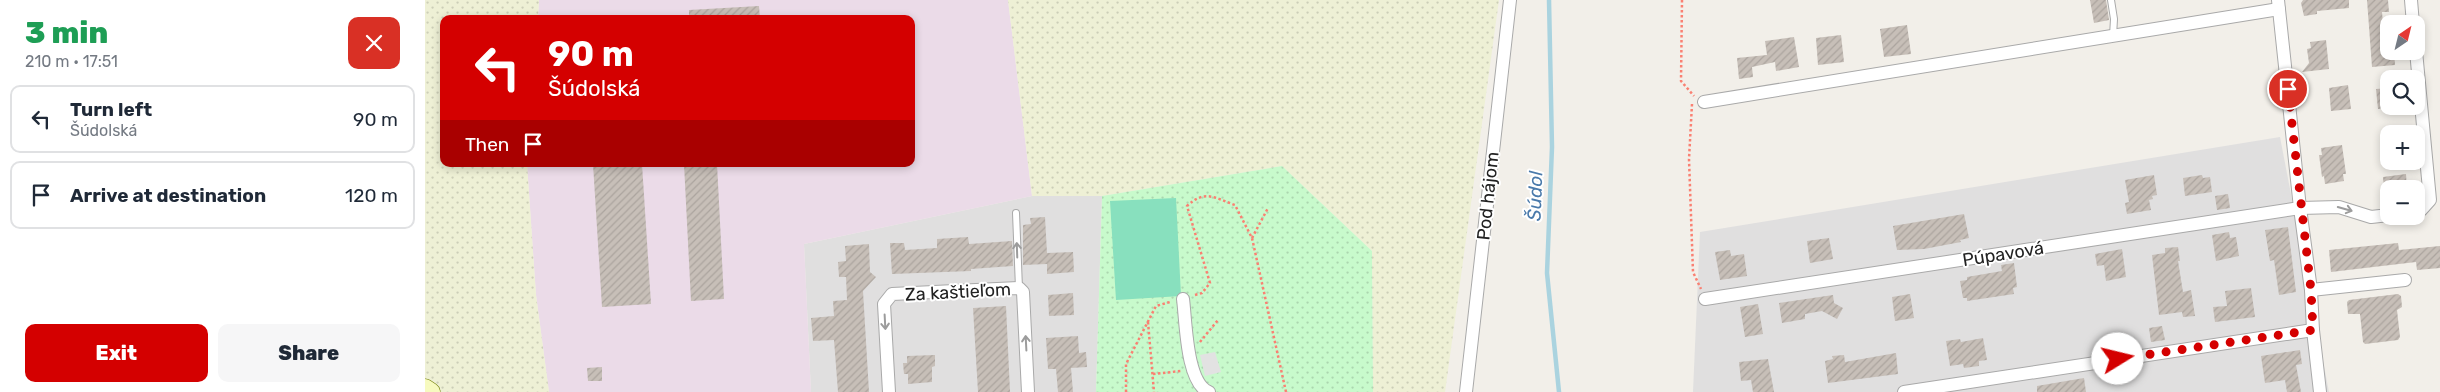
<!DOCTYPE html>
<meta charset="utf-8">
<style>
body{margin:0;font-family:Rubik,sans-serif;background:#f6f6f7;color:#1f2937;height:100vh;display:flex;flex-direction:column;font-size:19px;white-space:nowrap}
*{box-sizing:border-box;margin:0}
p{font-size:16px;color:#747a83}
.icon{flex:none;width:28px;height:28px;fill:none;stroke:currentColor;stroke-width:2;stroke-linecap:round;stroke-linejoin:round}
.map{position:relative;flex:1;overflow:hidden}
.sheet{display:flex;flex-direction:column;background:#fff;width:425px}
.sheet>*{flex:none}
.guide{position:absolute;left:15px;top:15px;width:475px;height:152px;border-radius:10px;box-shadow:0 2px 8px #0003;background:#d40000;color:#fff;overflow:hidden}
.needle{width:32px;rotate:35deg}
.buttons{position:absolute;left:1955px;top:15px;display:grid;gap:10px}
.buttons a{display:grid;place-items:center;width:45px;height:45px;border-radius:10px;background:#fff;box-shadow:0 2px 8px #0003;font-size:25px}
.pin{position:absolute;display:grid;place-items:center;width:42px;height:42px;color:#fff;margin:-21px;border:2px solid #fff;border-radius:50%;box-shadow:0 1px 5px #0007}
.me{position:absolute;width:55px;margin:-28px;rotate:81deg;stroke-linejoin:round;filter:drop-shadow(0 0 4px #0008)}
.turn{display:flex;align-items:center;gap:18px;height:105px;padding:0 25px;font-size:22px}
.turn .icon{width:65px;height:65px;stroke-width:2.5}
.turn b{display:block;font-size:35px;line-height:42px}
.then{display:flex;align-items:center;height:48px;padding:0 25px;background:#0003;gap:10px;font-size:19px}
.round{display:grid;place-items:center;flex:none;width:52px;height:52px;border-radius:10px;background:#f6f6f7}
.headline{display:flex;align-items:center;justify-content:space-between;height:85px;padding:0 25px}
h1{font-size:30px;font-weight:800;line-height:38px;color:#1e9e55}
.cta{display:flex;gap:10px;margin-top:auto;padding:10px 25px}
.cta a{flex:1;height:58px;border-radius:10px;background:#d40000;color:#fff;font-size:20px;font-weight:800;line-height:58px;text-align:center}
.cta a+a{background:#f6f6f7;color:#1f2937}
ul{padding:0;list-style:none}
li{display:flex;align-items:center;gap:15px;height:68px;margin:0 10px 8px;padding:0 15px;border:2px solid #e0e1e3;border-radius:10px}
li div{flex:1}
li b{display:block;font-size:19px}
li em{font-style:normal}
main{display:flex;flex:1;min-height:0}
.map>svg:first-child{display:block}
.residential{fill:#e0dfdf}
.industrial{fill:#ebdbe8}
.farmland{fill:url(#farmland-dots)}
.park{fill:url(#park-dots)}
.pitch{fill:#88e0be}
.parking{fill:#e2e2e2}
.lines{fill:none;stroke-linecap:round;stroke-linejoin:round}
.stream{stroke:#aad3df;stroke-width:4.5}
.building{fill:url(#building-hatch)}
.lane-casing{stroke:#a9a9a9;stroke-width:8}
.street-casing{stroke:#a9a9a9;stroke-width:14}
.secondary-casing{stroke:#707d05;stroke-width:19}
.path{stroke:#fa8072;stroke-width:2.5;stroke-dasharray:2.5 2.5;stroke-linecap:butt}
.lane{stroke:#fff;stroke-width:6}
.street{stroke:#fff;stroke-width:12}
.secondary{stroke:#f7fabf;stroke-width:18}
.oneway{stroke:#9c9c9c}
.route{stroke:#d40000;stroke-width:9;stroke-dasharray:0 16.2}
.labels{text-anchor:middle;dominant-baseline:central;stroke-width:4;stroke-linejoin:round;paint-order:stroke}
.street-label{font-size:18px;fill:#222;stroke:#fff}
.water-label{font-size:19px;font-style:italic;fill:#4a7aab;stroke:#fff}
</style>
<main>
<section class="sheet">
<div class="headline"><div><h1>3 min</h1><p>210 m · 17:51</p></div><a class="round" style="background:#d93025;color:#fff"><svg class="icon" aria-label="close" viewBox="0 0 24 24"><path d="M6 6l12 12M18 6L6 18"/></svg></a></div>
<ul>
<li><svg class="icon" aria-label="left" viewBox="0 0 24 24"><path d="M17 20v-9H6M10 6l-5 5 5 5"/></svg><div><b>Turn left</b><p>Šúdolská</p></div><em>90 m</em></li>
<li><svg class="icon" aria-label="arrive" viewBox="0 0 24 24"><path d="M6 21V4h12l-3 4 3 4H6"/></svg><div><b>Arrive at destination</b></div><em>120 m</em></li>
</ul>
<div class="cta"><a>Exit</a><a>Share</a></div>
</section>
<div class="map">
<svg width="2015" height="392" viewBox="0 0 2015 392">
<defs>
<pattern id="farmland-dots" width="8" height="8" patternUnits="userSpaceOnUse" patternTransform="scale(1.25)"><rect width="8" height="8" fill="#eef0d5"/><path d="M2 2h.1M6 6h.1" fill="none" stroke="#ccceb7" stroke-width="1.8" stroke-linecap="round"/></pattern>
<pattern id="park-dots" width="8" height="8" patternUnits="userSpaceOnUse" patternTransform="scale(1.25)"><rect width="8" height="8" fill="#c8facc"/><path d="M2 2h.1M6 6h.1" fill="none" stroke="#acd6af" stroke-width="1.8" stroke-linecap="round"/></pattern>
<pattern id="building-hatch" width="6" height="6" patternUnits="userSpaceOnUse" patternTransform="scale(1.25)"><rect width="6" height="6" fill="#c7bfb8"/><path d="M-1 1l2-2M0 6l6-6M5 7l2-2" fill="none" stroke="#aba49e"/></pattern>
</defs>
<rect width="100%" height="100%" fill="#f2efe9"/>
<g class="residential">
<polygon points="1855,137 1904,392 1268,392 1275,232"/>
<polygon points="607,196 677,196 671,392 386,392 379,244"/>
</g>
<polygon class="industrial" points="114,0 583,0 607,196 379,244 386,392 124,392 111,295 102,164 486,164 486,19 113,19"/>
<g class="farmland">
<polygon points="0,0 114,0 113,19 19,19 19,164 102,164 111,295 124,392 0,392"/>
<polygon points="583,0 1074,0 1020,392 948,392 947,251 857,166 677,196 607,196"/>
</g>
<polygon class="park" points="857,166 947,251 948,392 671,392 677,196"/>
<polygon class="pitch" points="751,198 756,296 691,300 685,201"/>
<polygon class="parking" points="790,352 796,372 780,376 775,355"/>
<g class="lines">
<polyline class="stream" points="1124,0 1127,147 1122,273 1134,392"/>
</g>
<g class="building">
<polygon points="1665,0 1681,0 1684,20 1669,23"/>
<polygon points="1878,0 1924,0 1924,8 1892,11 1892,14 1879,16 1876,3"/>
<polygon points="1942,0 1963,0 1964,12 1957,12 1959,35 1963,34 1964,51 1969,51 1970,65 1947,67"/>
<polygon points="334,6 335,19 264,19 264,10"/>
<polygon points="1482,25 1486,54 1459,57 1455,29"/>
<polygon points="1416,35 1419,62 1393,65 1391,38"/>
<polygon points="1369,37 1374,67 1351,71 1350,62 1327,67 1328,77 1314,79 1312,58 1342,55 1340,41"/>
<polygon points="1901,40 1904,69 1877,72 1884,63 1882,49 1886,48 1885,42"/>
<polygon points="1923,85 1926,109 1906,111 1904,88"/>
<polygon points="1964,88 1964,108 1953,109 1951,89"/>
<polygon points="1917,145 1921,174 1918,174 1919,181 1900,184 1899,176 1897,177 1894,155 1897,155 1896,148"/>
<polygon points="168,164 217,164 226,304 177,307"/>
<polygon points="259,164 292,164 299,299 266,301"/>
<polygon points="1981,174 1982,189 1959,189 1958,177"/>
<polygon points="1729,175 1732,195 1727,196 1728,199 1724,200 1726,210 1702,214 1700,203 1704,202 1700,180"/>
<polygon points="1777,175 1778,178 1785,177 1787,192 1760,196 1758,178"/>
<polygon points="1803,194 1805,208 1792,210 1790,196"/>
<polygon points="1539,214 1544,238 1535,240 1536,242 1499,249 1472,250 1468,226"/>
<polygon points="620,217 622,253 648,252 649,272 622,274 622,264 598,265 598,225 606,224 605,218"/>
<polygon points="1863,227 1871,292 1854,295 1849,260 1845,261 1840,230"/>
<polygon points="1804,232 1805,238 1811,237 1814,256 1791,261 1787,235"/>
<polygon points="543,237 544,244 587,241 588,266 546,269 546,271 467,274 465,243 479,243 480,250 512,248 512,239"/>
<polygon points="1404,238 1408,259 1385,263 1382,241"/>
<polygon points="1973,243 1974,250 2015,246 2015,268 1992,270 1991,262 1906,272 1904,250"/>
<polygon points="444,244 445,272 451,277 438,291 444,392 413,392 409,340 388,341 386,318 409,316 408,301 422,300 421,277 414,277 413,262 421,261 420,246"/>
<polygon points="1753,247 1755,261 1753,261 1758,292 1766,290 1770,316 1758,317 1757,312 1734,315 1727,255 1740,253 1740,248"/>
<polygon points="1697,249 1701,277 1681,281 1679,265 1672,266 1670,254"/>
<polygon points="1305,250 1306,256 1319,254 1322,276 1295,280 1290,252"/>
<polygon points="1589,263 1592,287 1588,288 1589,294 1542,301 1542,298 1538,298 1535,281 1542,280 1542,277 1577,271 1576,265"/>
<polygon points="1826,288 1830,317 1790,322 1788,307 1802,306 1800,291"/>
<polygon points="648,293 649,315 624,316 623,295"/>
<polygon points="1485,294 1489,318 1470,321 1467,297"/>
<polygon points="1973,294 1976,296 1977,307 1972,310 1975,337 1973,340 1940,344 1938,342 1935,314 1923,314 1922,302 1924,300"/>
<polygon points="1408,295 1409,303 1418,308 1412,319 1397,311 1380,314 1380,319 1357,323 1354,303"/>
<polygon points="1333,304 1338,334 1320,337 1315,307"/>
<polygon points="581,306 585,392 553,392 548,308"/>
<polygon points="1737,326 1740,340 1726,342 1724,328"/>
<polygon points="653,336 654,353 661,352 662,367 646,368 648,392 633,392 631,369 623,369 621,338"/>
<polygon points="1558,338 1562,360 1554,361 1554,366 1539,368 1538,364 1525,366 1521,341 1535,339 1536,342"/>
<polygon points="1875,350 1877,364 1871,365 1876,392 1862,392 1860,380 1840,383 1836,356"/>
<polygon points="1471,353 1473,374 1403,383 1400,361 1408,359 1407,356 1419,355 1420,362"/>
<polygon points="510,355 510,366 507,367 507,382 483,384 483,374 479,374 478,363 482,363 482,356"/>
<polygon points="1343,359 1349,392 1328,392 1326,380 1316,381 1314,362"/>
<polygon points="177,367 177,381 163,381 162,368"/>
<polygon points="1659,378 1661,392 1612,392 1612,386"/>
</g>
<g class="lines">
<g class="lane-casing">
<g id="lane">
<polyline points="1686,0 1689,19 1688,36"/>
<polyline points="591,213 594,288"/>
</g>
</g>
<g class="street-casing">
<g id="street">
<polyline points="1853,0 1875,208 1886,290 1888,330 1895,392"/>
<polyline points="1986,0 1988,24"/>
<polyline points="1991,51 2005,200 1996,210 1991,211"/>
<polyline points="1279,102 1854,9"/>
<polyline points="1886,290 1980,280"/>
<path d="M758,299C761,321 761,383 784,392"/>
<polyline points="1280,299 1875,208 1914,207 1946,217 1964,215"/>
<polyline points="464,392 459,304 467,294 594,288 598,292 603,392"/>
<polyline points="1041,392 1085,0"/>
<polyline points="1479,392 1888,330"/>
</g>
</g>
<g class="secondary-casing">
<polyline id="secondary" points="0,388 6,392"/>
</g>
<g class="path">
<polyline points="1257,0 1256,81 1269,96"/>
<polyline points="1267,104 1264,159 1268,272 1276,289"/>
<polyline points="827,238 843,208"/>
<path d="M770,295L777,293L785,283L762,206C780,189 790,198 810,205L827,238L861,392"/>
<polyline points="723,322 729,392"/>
<polyline points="775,342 793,320"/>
<polyline points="728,374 756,371"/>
<polyline points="701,392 701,364 731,306 745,302"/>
</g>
<use href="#lane" class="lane"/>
<use href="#street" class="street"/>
<use href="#secondary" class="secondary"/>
</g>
<defs><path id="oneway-shaft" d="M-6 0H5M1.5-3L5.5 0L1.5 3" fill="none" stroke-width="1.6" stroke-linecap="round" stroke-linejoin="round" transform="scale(1.25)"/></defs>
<g class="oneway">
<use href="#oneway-shaft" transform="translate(1920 209) rotate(16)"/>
<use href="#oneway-shaft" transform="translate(592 250) rotate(-92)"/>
<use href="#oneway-shaft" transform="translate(460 322) rotate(87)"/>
<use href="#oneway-shaft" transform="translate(601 343) rotate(-93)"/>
</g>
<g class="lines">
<polyline class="route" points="1693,359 1888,330 1886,290 1863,89"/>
</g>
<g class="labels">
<g class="street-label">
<text transform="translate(1063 196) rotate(-84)">Pod hájom</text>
<text transform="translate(1578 254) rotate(-9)">Púpavová</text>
<text transform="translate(533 292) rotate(-3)">Za kaštieľom</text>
</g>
<g class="water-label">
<text transform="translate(1110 196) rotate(-88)">Šúdol</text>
</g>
</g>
</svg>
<div class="buttons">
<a><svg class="needle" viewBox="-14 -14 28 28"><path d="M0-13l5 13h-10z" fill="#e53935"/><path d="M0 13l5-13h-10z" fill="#747a83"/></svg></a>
<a><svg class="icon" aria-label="search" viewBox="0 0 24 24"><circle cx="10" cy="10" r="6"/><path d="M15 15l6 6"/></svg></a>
<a>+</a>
<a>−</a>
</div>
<div class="pin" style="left:1863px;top:89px;background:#d93025"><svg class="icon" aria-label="arrive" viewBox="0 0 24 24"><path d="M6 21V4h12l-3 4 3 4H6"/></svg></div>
<svg class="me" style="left:1693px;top:359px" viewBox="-20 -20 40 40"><circle r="19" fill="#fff"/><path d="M0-13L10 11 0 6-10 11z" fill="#d40000"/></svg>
<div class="guide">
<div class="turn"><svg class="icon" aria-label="left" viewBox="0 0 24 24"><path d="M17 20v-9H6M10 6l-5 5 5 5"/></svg><div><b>90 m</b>Šúdolská</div></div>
<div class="then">Then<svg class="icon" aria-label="arrive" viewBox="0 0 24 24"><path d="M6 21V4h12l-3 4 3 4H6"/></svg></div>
</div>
</div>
</main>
